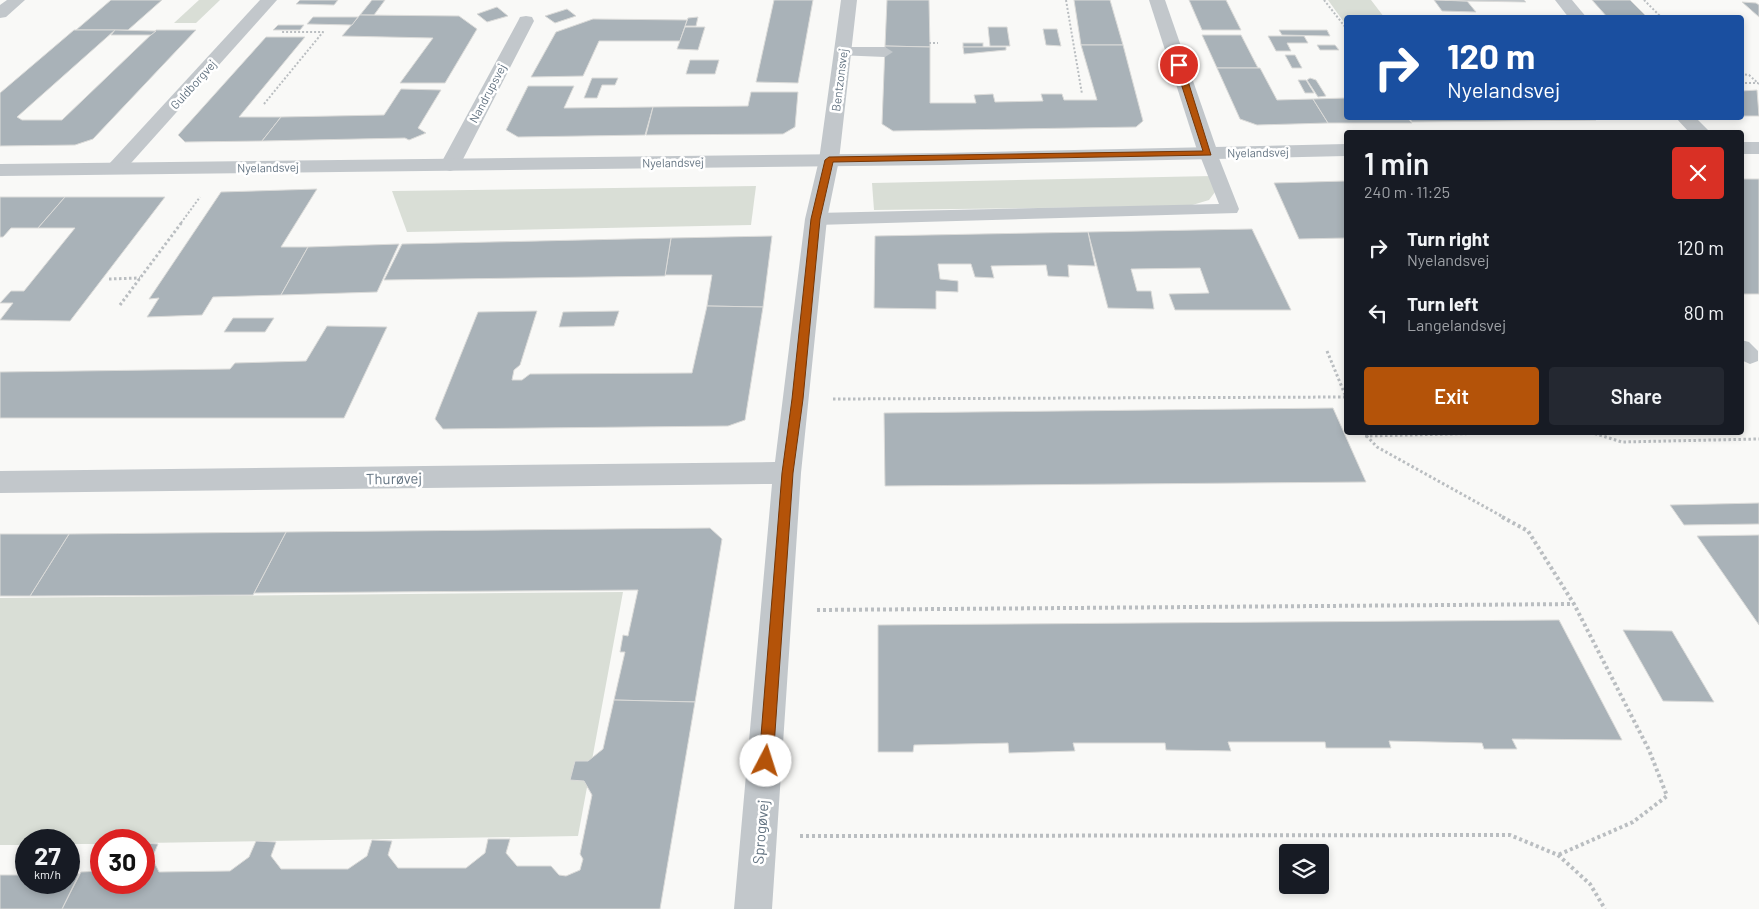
<!DOCTYPE html>
<meta charset="utf-8">
<style>
body{margin:0;font-family:Barlow,sans-serif;background:#242831;color:#f1f3f6;height:100vh;display:flex;flex-direction:column;font-size:19px;white-space:nowrap}
*{box-sizing:border-box;margin:0}
p{font-size:16px;color:#9ea1a6}
.icon{flex:none;width:28px;height:28px;fill:none;stroke:currentColor;stroke-width:2;stroke-linecap:round;stroke-linejoin:round}
.map{position:relative;flex:1;overflow:hidden}
.drawer{position:absolute;left:1344px;top:130px;width:400px;height:305px;display:flex;flex-direction:column;background:#171b24;border-radius:5px;box-shadow:0 2px 8px #0003}
.drawer>*{flex:none}
.guide{position:absolute;left:1344px;top:15px;width:400px;height:105px;border-radius:5px;box-shadow:0 2px 8px #0003;background:#1a4fa0;color:#fff;overflow:hidden}
.controls{position:absolute;left:1279px;top:844px;display:grid;gap:10px}
.controls a{display:grid;place-items:center;width:50px;height:50px;border-radius:5px;background:#171b24;box-shadow:0 2px 8px #0003;font-size:25px}
.speed{position:absolute;left:15px;top:829px;display:flex;gap:10px;font-size:25px;font-weight:700;text-align:center}
.speed>*{display:grid;place-content:center;width:65px;height:65px;border-radius:50%;background:#171b24;box-shadow:0 2px 8px #0003;line-height:1}
.speed small{font-size:12px;font-weight:400}
.speed .limit{border:8px solid #d22;background:#fff;color:#111}
.pin{position:absolute;display:grid;place-items:center;width:42px;height:42px;color:#fff;margin:-21px;border:2px solid #fff;border-radius:50%;box-shadow:0 1px 5px #0007}
.me{position:absolute;width:55px;margin:-28px;rotate:5deg;stroke-linejoin:round;filter:drop-shadow(0 0 4px #0008)}
.turn{display:flex;align-items:center;gap:18px;height:105px;padding:0 20px;font-size:22px}
.turn .icon{width:65px;height:65px;stroke-width:2.5}
.turn b{display:block;font-size:35px;line-height:42px}
.round{display:grid;place-items:center;flex:none;width:52px;height:52px;border-radius:5px;background:#242831}
.overview{display:flex;align-items:center;justify-content:space-between;height:85px;padding:0 20px}
h1{font-size:30px;font-weight:600;line-height:38px}
.cta{display:flex;gap:10px;margin-top:auto;padding:10px 20px}
.cta a{flex:1;height:58px;border-radius:5px;background:#b45309;color:#fff;font-size:20px;font-weight:600;line-height:58px;text-align:center}
.cta a+a{background:#242831;color:#f1f3f6}
ul{padding:0;list-style:none}
li{display:flex;align-items:center;gap:15px;height:65px;padding:0 20px}
li div{flex:1}
li b{display:block;font-size:19px}
li em{font-style:normal}
.map>svg:first-child{display:block}
.green{fill:#d9ded6}
.building{fill:#a9b2b8;stroke:#dbdbd9}
.lines{fill:none;stroke-linecap:round;stroke-linejoin:round}
.path-far2{stroke:#babec1;stroke-width:2;stroke-dasharray:2 2;stroke-linecap:butt}
.path-far1{stroke:#babec1;stroke-width:3;stroke-dasharray:2.5 2.5;stroke-linecap:butt}
.path{stroke:#babec1;stroke-width:4;stroke-dasharray:3 3;stroke-linecap:butt}
.service{fill:#c2c7cb;fill-rule:evenodd}
.minor{fill:#c2c7cb;fill-rule:evenodd}
.tertiary{fill:#c2c7cb;fill-rule:evenodd}
.route{fill:#b45309;stroke:#753606}
.labels{text-anchor:middle;dominant-baseline:central;stroke-width:5;stroke-linejoin:round;paint-order:stroke}
.far-street-label{font-size:12px;fill:#647482;stroke:#fff}
.street-label{font-size:15px;fill:#647482;stroke:#fff}
</style>
<div class="map">
<svg width="1759" height="909" viewBox="0 0 1759 909">
<rect width="100%" height="100%" fill="#f9f9f7"/>
<g class="green">
<polygon points="199,0 220,0 196,23 174,23"/>
<polygon points="1328,0 1371,0 1384,17 1346,18 1346,25"/>
<polygon points="1212,176 1215,192 1209,200 1189,206 874,210 872,183"/>
<polygon points="756,186 751,225 407,232 392,191"/>
<polygon points="623,592 578,836 144,843 144,840 101,840 101,844 69,844 69,840 26,840 26,845 0,845 0,598"/>
</g>
<g class="building">
<polygon points="111,0 162,0 128,30 76,30"/>
<polygon points="300,0 338,0 334,5 296,4"/>
<polygon points="372,0 385,0 374,15 360,15"/>
<polygon points="774,0 813,0 798,83 756,82"/>
<polygon points="887,0 929,0 930,47 885,46"/>
<polygon points="1074,0 1110,0 1123,45 1081,45"/>
<polygon points="1189,0 1226,0 1241,30 1202,30"/>
<polygon points="1434,0 1467,1 1476,12 1442,11"/>
<polygon points="1445,0 1524,0 1526,2 1467,1"/>
<polygon points="1592,0 1630,0 1648,18 1608,18"/>
<polygon points="1742,2 1756,3 1759,5 1759,17"/>
<polygon points="497,7 508,16 487,22 477,14"/>
<polygon points="567,9 576,16 555,23 545,16"/>
<polygon points="360,15 459,16 477,29 445,83 400,83 433,38 342,36"/>
<polygon points="313,17 358,17 352,25 307,24"/>
<polygon points="698,17 696,26 685,26 688,18"/>
<polygon points="593,19 687,20 680,41 599,41 583,76 531,77 556,32"/>
<polygon points="278,25 304,25 300,30 273,30"/>
<polygon points="685,27 705,27 698,50 677,49"/>
<polygon points="988,27 1007,27 1010,46 990,46"/>
<polygon points="1043,29 1057,29 1061,46 1046,45"/>
<polygon points="74,30 115,30 17,117 22,120 62,120 156,30 196,30 93,139 75,145 0,146 0,93"/>
<polygon points="115,30 156,31 151,35 111,35"/>
<polygon points="1279,30 1327,30 1330,36 1282,35"/>
<polygon points="1202,35 1241,35 1258,68 1217,68"/>
<polygon points="1268,36 1304,36 1308,43 1287,43 1291,51 1276,51"/>
<polygon points="266,37 305,37 239,117 281,117 262,141 185,142 178,135"/>
<rect x="963" y="43" width="20" height="4"/>
<polygon points="1081,45 1123,45 1143,121 1136,127 893,131 882,124 885,46 930,47 930,103 976,103 974,95 993,94 995,102 1043,101 1041,94 1062,94 1064,100 1097,100"/>
<polygon points="1317,45 1335,45 1339,50 1320,50"/>
<polygon points="963,47 1006,47 1006,50 964,54"/>
<polygon points="1285,55 1295,55 1302,68 1292,68"/>
<polygon points="690,60 719,60 715,74 686,74"/>
<polygon points="1217,68 1260,68 1277,100 1313,99 1328,123 1257,125 1240,119"/>
<polygon points="592,78 618,78 615,85 602,85 597,98 584,98"/>
<polygon points="1310,78 1316,80 1326,96 1318,97 1307,80"/>
<polygon points="1298,80 1306,80 1314,93 1305,93"/>
<polygon points="528,86 574,86 564,108 653,107 645,135 518,137 506,130"/>
<polygon points="401,89 441,90 418,128 426,133 409,140 405,138 262,141 281,117 384,115"/>
<polygon points="1757,90 1759,116 1741,116 1741,91"/>
<polygon points="751,92 798,92 795,127 783,134 646,135 653,107 748,106"/>
<polygon points="1346,98 1346,118 1408,118 1412,123 1328,123 1313,99"/>
<polygon points="1409,118 1594,118 1596,120 1412,122"/>
<rect x="1741" y="179" width="18" height="115"/>
<polygon points="1346,181 1346,238 1299,239 1274,183"/>
<polygon points="317,189 281,247 308,247 281,295 213,297 202,315 147,317 159,298 149,299 221,192"/>
<polygon points="0,197 65,197 38,228 11,228 3,237 0,237"/>
<polygon points="65,197 165,197 70,321 0,320 13,303 0,303 11,291 24,291 75,228 38,228"/>
<polygon points="1252,229 1291,310 1175,310 1169,294 1209,293 1200,268 1131,269 1137,291 1151,291 1154,309 1108,308 1088,232"/>
<polygon points="1088,232 1095,266 1068,265 1069,277 1048,276 1046,265 991,266 994,278 975,277 971,264 938,264 940,279 958,281 958,292 936,291 936,309 874,308 875,236"/>
<polygon points="772,236 763,307 707,306 712,275 665,275 671,238"/>
<polygon points="671,238 665,276 384,280 402,244"/>
<polygon points="399,244 377,292 281,295 308,247"/>
<polygon points="707,306 763,307 745,420 728,426 443,429 435,419 478,312 537,311 520,365 514,370 512,380 522,380 530,374 692,373"/>
<polygon points="619,311 614,326 559,327 563,312"/>
<polygon points="233,318 274,318 265,332 224,332"/>
<polygon points="327,326 387,327 344,418 0,418 0,372 230,369 235,363 306,361"/>
<polygon points="1333,408 1366,482 885,486 884,413"/>
<polygon points="1759,503 1759,524 1684,525 1670,505"/>
<polygon points="710,528 722,539 695,702 614,700 625,652 620,652 623,635 628,636 638,590 254,593 286,532"/>
<polygon points="286,532 253,595 30,596 69,534"/>
<polygon points="0,534 69,534 30,596 0,596"/>
<polygon points="1759,535 1759,625 1697,536"/>
<polygon points="1559,620 1622,740 1512,739 1517,749 1484,749 1482,743 1389,741 1391,748 1326,748 1325,742 1228,742 1231,751 1166,750 1165,743 1073,743 1075,751 1009,753 1008,743 914,745 913,752 878,752 878,625"/>
<polygon points="1623,630 1672,631 1714,702 1663,701"/>
<polygon points="614,700 695,702 660,909 62,909 81,872 101,871 101,882 144,882 144,843 158,844 152,858 159,872 230,871 249,857 256,841 276,842 271,856 281,869 348,869 367,856 372,840 392,841 388,855 398,868 466,868 485,853 488,839 510,839 506,853 517,866 551,866 559,875 566,876 580,870 583,859 580,854 592,795 584,781 570,780 575,761 588,761 603,749"/>
<polygon points="69,874 79,874 62,909 0,909 0,875 26,875 26,882 69,882"/>
</g>
<g class="lines">
<g class="path-far2">
<polyline points="1066,0 1082,94"/>
<polyline points="1324,0 1346,28"/>
<polyline points="1644,0 1662,18"/>
<polyline points="929,43 938,43"/>
<polyline points="1741,74 1749,75 1759,84"/>
<polyline points="1741,83 1758,83"/>
<polyline points="264,104 323,32 282,32"/>
<polyline points="181,223 200,197"/>
</g>
<g class="path-far1">
<polyline points="109,279 140,278"/>
<polyline points="120,305 182,222"/>
<polyline points="1327,351 1346,397"/>
<polyline points="833,399 1346,397"/>
<polyline points="1363,432 1377,447 1505,518"/>
<polyline points="1590,432 1622,442 1759,439"/>
<polyline points="1365,436 1534,432"/>
</g>
<g class="path">
<polyline points="1502,517 1528,531 1574,604 1649,750 1667,796 1633,822 1558,855"/>
<polyline points="817,610 1574,604"/>
<polyline points="800,836 1510,835 1558,855 1590,884 1605,909"/>
</g>
<g class="service">
<polygon points="842,47 885,47 893,52 885,57 837,55 834,52"/>
<polygon points="1208,148 1214,149 1217,153 1239,209 1237,213 816,225 809,223 807,219 809,215 816,213 1219,204 1199,153 1202,149"/>
<polygon points="1741,340 1749,342 1758,351 1758,361 1750,364 1741,360"/>
</g>
<g class="minor">
<polygon points="260,0 277,0 123,172 116,174 109,172 106,168 109,164"/>
<polygon points="841,0 857,0 839,160 827,219 801,473 772,909 734,909 772,484 0,493 0,471 775,462 805,219 819,160"/>
<polygon points="1149,0 1165,0 1218,153 1215,157 1208,159 1201,157 1198,153"/>
<polygon points="1555,0 1572,0 1587,18 1569,18"/>
<polygon points="526,16 532,17 534,21 460,165 457,169 450,171 443,169 440,165 518,21 520,17"/>
<polygon points="1676,118 1696,118 1710,132 1689,132"/>
</g>
<g class="tertiary">
<polygon points="7,0 25,0 6,17 0,18 0,5"/>
<rect x="1741" y="142" width="18" height="12"/>
<polygon points="1346,144 1346,156 943,165 0,176 0,164 943,153"/>
</g>
</g>
<polygon class="route" points="1179,63 1183,65 1211,155 833,162 820,219 803,399 793,473 773,761 771,766 766,768 761,766 759,761 782,473 792,399 811,219 825,160 829,157 1203,151 1175,65"/>
<g class="labels">
<g class="far-street-label">
<text transform="translate(839 80) rotate(-83)">Bentzonsvej</text>
<text transform="translate(193 84) rotate(-48)">Guldborgvej</text>
<text transform="translate(487 93) rotate(-62)">Nandrupsvej</text>
<text transform="translate(1258 152) rotate(-1)">Nyelandsvej</text>
<text transform="translate(673 162) rotate(-1)">Nyelandsvej</text>
<text transform="translate(268 167) rotate(-1)">Nyelandsvej</text>
</g>
<g class="street-label">
<text transform="translate(394 478) rotate(-1)">Thurøvej</text>
<text transform="translate(760 832) rotate(-85)">Sprogøvej</text>
</g>
</g>
</svg>
<div class="controls">
<a><svg class="icon" aria-label="layers" viewBox="0 0 24 24"><path d="M12 4l9 5-9 5-9-5zM3 14l9 5 9-5"/></svg></a>
</div>
<div class="speed"><div>27<small>km/h</small></div><div class="limit">30</div></div>
<div class="pin" style="left:1179px;top:65px;background:#d93025"><svg class="icon" aria-label="arrive" viewBox="0 0 24 24"><path d="M6 21V4h12l-3 4 3 4H6"/></svg></div>
<svg class="me" style="left:766px;top:761px" viewBox="-20 -20 40 40"><circle r="19" fill="#fff"/><path d="M0-13L10 11 0 6-10 11z" fill="#b45309"/></svg>
<div class="guide">
<div class="turn"><svg class="icon" aria-label="right" viewBox="0 0 24 24"><path d="M7 20v-9h11M14 6l5 5-5 5"/></svg><div><b>120 m</b>Nyelandsvej</div></div>
</div>
<section class="drawer">
<div class="overview"><div><h1>1 min</h1><p>240 m · 11:25</p></div><a class="round" style="background:#d93025;color:#fff"><svg class="icon" aria-label="close" viewBox="0 0 24 24"><path d="M6 6l12 12M18 6L6 18"/></svg></a></div>
<ul>
<li><svg class="icon" aria-label="right" viewBox="0 0 24 24"><path d="M7 20v-9h11M14 6l5 5-5 5"/></svg><div><b>Turn right</b><p>Nyelandsvej</p></div><em>120 m</em></li>
<li><svg class="icon" aria-label="left" viewBox="0 0 24 24"><path d="M17 20v-9H6M10 6l-5 5 5 5"/></svg><div><b>Turn left</b><p>Langelandsvej</p></div><em>80 m</em></li>
</ul>
<div class="cta"><a>Exit</a><a>Share</a></div>
</section>
</div>
